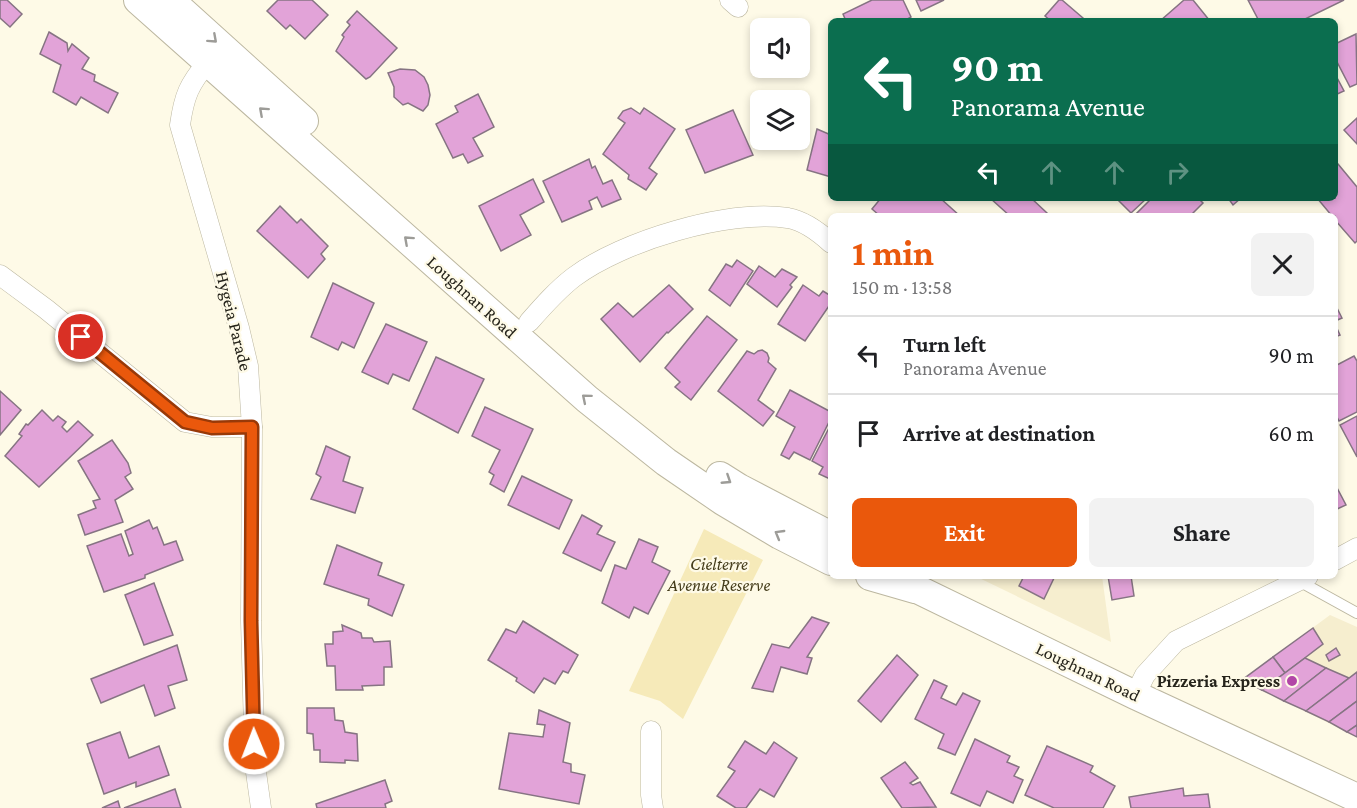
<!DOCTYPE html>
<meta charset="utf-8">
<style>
body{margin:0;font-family:"Crimson Pro",serif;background:#f2f2f2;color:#202124;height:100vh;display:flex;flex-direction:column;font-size:22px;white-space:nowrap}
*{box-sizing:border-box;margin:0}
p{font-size:20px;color:#757577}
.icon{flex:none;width:33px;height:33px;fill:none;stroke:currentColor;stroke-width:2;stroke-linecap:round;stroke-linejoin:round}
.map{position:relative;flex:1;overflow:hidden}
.details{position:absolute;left:828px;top:213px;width:510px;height:366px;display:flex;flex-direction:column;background:#fff;border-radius:9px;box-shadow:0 3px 9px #0003}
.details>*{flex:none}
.hud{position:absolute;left:828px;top:18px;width:510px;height:183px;border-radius:9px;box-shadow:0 3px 9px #0003;background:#0b6e4f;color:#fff;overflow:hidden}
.controls{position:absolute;left:750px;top:18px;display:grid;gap:12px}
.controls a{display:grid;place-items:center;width:60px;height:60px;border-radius:9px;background:#fff;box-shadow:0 3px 9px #0003;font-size:30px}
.pin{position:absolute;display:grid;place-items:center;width:51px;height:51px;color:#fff;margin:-26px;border:3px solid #fff;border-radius:50%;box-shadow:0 2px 6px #0007}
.me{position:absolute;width:66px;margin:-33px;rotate:359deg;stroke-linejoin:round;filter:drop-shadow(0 0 4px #0008)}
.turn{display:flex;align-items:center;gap:21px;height:126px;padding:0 24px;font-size:27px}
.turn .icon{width:78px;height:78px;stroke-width:2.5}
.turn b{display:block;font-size:42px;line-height:51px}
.lanes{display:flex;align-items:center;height:57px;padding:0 24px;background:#0003;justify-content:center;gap:30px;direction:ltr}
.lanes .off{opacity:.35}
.round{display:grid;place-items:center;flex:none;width:63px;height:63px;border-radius:9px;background:#f2f2f2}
.headline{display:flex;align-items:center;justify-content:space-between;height:102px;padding:0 24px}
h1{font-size:36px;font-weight:700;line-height:45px;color:#ea580c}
.primary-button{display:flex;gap:12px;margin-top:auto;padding:12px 24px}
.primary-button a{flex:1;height:69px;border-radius:9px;background:#ea580c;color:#fff;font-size:24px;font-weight:700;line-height:69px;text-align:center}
.primary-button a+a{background:#f2f2f2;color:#202124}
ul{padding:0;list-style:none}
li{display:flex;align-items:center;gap:18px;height:78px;padding:0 24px;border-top:2px solid #e0e0e0}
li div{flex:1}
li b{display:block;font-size:22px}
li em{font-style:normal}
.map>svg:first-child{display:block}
.built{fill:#f6eecf}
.green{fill:#f6eab9}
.building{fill:#e2a3d8;stroke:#867483;stroke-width:1.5}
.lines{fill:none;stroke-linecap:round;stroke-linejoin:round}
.lane-casing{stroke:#bcb7a0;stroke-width:12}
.street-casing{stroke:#bcb7a0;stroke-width:21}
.secondary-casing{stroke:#bcb7a0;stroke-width:30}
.lane{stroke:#fff;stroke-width:10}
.street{stroke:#fff;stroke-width:20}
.secondary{stroke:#fff;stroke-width:28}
.oneway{stroke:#9d9c98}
.route-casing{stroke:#983908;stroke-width:15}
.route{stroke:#ea580c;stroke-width:10}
.poi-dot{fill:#b246a7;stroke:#fefae7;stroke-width:2}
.labels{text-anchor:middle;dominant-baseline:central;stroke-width:4.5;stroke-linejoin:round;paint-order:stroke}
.street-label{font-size:18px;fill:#26241b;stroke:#fefae7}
.park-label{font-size:18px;font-style:italic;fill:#453d1b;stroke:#fefae7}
.poi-label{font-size:18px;font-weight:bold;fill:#26241b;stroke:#fefae7;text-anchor:end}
</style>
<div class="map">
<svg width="1357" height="808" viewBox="0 0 1357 808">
<rect width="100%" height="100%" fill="#fefae7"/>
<g class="built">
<polygon points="975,576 1102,576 1111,642"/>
<polygon points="1330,615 1357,627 1357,737 1242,680"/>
</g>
<polygon class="green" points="704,529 763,560 683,719 660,701 629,691"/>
<g class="building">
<polygon points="0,0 7,0 22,14 10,27 0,18"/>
<polygon points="278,0 312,0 328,15 305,39 290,25 286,29 267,11"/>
<polygon points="872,0 903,0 911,17 904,21 846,21 843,14"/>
<polygon points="916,0 944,0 921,11"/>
<polygon points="1059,0 1062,0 1083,18 1080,21 1051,21 1045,16"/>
<polygon points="1184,0 1193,0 1210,21 1160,21"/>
<polygon points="1248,0 1344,0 1301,21 1259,21"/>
<polygon points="357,11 397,48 370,77 366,79 336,51 344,37 342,35 350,25 347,22"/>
<polygon points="49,32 67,43 68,51 72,44 89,58 82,69 95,75 94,81 118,93 108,113 81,97 76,105 53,92 61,65 40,54"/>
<polygon points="1356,34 1357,84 1350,87 1335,58 1335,44"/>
<polygon points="400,69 415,70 424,77 428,85 430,95 428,105 423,111 408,103 403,105 394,97 394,87 388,73"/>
<polygon points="1335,74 1344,91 1335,95"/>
<polygon points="478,94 494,127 473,138 483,156 468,163 463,154 453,158 436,124 458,112 455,106"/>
<polygon points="631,108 640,114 644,108 675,129 649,168 657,174 646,190 628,179 629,175 603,154 625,123 618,118 623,111"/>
<polygon points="733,110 753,155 705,173 686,130"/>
<polygon points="1357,118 1357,144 1344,130"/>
<polygon points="817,129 831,135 831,177 807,170"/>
<polygon points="589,159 592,168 595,166 603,184 612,180 621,199 602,207 597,197 589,201 592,209 562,222 543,181"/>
<polygon points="1338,164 1357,187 1357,241 1355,243 1335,220 1335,216 1332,216 1317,198 1335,198 1335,167"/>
<polygon points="533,179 544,202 520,215 531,235 501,251 479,206"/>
<polygon points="881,198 891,200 893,198 940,198 960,216 880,216 872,209"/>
<polygon points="990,198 1031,198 1047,213 1044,216 1010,216"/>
<polygon points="1116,198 1147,198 1131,213"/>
<polygon points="1152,198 1198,198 1203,203 1190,216 1139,216 1136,214"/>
<polygon points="1228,198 1241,198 1233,205"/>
<polygon points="280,206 297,223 301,219 328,246 321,254 325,259 308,278 257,231"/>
<polygon points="737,260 753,271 730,306 709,290 726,264 732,267"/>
<polygon points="759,266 775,277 782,269 797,277 790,285 792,287 777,307 747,284"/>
<polygon points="333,283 374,303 354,348 342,342 338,350 311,337"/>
<polygon points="669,285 693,309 668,333 667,332 640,362 601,319 618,303 633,317"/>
<polygon points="803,285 819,296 823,291 831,296 831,303 805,341 778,324"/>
<polygon points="1335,304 1342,318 1335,321"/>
<polygon points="707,316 737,340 691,400 675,387 680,382 665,368"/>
<polygon points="386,324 427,342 409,381 393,374 388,384 362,372"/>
<polygon points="1335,324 1340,335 1335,337"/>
<polygon points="762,350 767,353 769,358 768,362 776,369 758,400 774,412 763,426 718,391 747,351 754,354 758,351"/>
<polygon points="1354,356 1357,361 1357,412 1339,421 1335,413 1335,366"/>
<polygon points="436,357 484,379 458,433 413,409"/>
<polygon points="790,390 831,412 831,418 810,460 794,452 789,459 781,455 795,427 776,416"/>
<polygon points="0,391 21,410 0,435"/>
<polygon points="485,407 533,429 504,492 490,484 494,475 489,472 500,450 472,436"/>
<polygon points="42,410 53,421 58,416 66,422 62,427 67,432 78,421 93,435 39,487 5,456 22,436 19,434 26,424 28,425"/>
<polygon points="1357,416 1357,457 1340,425"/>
<polygon points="831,424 831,477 830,479 819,474 823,467 812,461"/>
<polygon points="112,440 128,463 131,473 125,477 133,489 115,500 123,522 85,535 78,515 96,508 93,501 100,499 78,461"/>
<polygon points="326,446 350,457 343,481 363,488 355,513 311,499 321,477 316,474"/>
<polygon points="522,476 572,500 559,529 508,505"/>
<polygon points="1335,484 1346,505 1335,510"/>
<polygon points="582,515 602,526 597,534 615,542 601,571 563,553"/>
<polygon points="149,520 153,529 157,527 164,545 176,541 183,560 145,575 145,578 104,592 87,546 121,534 129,556 133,554 125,531"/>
<polygon points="639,539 658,547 652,562 670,571 648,614 634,607 629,618 602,603 615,565 626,569"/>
<polygon points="337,545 382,563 378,575 404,585 392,616 368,605 369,599 324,584"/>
<polygon points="1024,576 1055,576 1044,599 1019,586"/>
<polygon points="1108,576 1131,576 1134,596 1112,600"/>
<polygon points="154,583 173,635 144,645 125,595"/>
<polygon points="812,617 829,623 807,657 812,658 807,674 781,667 773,692 752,688 772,644 789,648"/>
<polygon points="523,621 578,655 568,673 563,671 555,684 544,678 534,693 516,681 517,678 488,660 506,629 516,633"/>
<polygon points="342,625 361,633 362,638 372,638 374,642 390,641 392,667 384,667 384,685 362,686 363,690 336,690 335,666 327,666 325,644 333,644 333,632 343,631"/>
<polygon points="1313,628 1323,644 1285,673 1273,657"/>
<polygon points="177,645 187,680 168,686 175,708 155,716 144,685 101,703 91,679"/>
<polygon points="1336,648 1340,655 1329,661 1326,655"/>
<polygon points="897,655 918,675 881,722 858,701"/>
<polygon points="1273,657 1285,673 1262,690 1242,680"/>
<polygon points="1305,658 1326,668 1284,701 1262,690"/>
<polygon points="1326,668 1349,678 1306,711 1284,701"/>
<polygon points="1357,672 1357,701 1329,722 1306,711"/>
<polygon points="934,680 947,686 941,698 956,705 963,693 980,701 955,755 938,748 944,734 915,719"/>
<polygon points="1357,701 1357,725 1347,732 1329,722"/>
<polygon points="307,708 334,708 335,720 343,721 345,732 357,734 358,761 345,760 345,763 320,762 320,750 314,750 313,734 307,733"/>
<polygon points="539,710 570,723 563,762 571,764 571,772 585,775 579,804 499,789 509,733 543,737 545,725 537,724"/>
<polygon points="1357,725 1357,737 1347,732"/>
<polygon points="120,732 129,758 159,746 169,775 136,787 136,782 104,794 87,744"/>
<polygon points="975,739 1010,756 1007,762 1019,767 1014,776 1023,780 1013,803 987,791 980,806 951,793"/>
<polygon points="745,741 766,754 774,742 797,758 774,797 760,789 746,808 736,808 717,796 735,771 728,767"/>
<polygon points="1047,746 1093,766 1090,772 1115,786 1103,808 1054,808 1025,795"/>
<polygon points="905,762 918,778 910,783 913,785 920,782 936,807 902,808 881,778"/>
<polygon points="385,780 392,801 385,804 386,808 317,808 316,804"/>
<polygon points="1183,788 1184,796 1208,794 1210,808 1131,808 1129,797"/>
<polygon points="175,789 181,808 124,808"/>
<polygon points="118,801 120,808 102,808"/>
</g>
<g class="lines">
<g class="lane-casing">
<polyline id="lane" points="1299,581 1357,613"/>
</g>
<g class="street-casing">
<g id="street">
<polyline points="730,0 738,7"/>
<path d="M208,62C189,84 184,96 180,125L239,328L248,366L252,427L251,621L255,765L261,808"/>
<polyline points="0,275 46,309 185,422 212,427 252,427"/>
<path d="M529,322C543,306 557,290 574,277C622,241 728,209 788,218C805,221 819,232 831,243"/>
<polyline points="1335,560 1357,548"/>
<polyline points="1135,695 1145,675 1176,641 1308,576"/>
<polyline points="651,731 651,795 653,808"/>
</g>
</g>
<g class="secondary-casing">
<g id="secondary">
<polyline points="138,0 587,399 666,462 723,501 780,535 831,561"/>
<polyline points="170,0 304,121"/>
<polyline points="720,476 739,488 831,536"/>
<polyline points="870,576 915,589"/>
<polyline points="897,576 917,589 1135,695 1357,798"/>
</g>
</g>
<use href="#lane" class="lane"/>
<use href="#street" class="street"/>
<use href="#secondary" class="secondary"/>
</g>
<defs><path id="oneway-chevron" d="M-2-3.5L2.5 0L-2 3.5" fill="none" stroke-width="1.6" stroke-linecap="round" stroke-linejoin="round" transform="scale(1.5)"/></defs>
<g class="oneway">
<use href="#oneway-chevron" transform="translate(213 39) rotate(42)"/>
<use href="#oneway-chevron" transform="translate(263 111) rotate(-138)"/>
<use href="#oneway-chevron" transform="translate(408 240) rotate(-138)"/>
<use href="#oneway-chevron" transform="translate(586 398) rotate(-140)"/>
<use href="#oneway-chevron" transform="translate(727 480) rotate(33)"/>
<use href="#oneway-chevron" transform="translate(779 534) rotate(-150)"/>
</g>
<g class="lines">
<g class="route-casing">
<polyline id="route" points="81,337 185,422 212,428 252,427 251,621 254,744"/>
</g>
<use href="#route" class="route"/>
</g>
<circle class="poi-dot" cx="1292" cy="681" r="6"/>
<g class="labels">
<g class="street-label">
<text transform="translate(472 297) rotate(42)">Loughnan Road</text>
<text transform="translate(234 321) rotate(76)">Hygeia Parade</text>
<text transform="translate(1088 672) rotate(26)">Loughnan Road</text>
</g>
<g class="park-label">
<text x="719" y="564">Cielterre<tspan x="719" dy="21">Avenue Reserve</tspan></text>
</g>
<g class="poi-label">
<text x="1280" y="681">Pizzeria Express</text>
</g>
</g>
</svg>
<div class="controls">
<a><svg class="icon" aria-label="sound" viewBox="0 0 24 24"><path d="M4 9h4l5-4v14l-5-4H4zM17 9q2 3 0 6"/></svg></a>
<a><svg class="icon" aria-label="layers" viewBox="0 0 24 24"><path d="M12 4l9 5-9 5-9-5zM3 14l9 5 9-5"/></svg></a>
</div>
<div class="pin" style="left:81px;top:337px;background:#d93025"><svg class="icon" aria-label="arrive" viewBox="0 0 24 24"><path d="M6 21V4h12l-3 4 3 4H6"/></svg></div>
<svg class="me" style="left:254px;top:744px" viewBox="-20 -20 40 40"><circle r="17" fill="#ea580c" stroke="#fff" stroke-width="3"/><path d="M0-11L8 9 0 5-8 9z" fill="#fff"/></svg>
<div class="hud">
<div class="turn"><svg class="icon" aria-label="left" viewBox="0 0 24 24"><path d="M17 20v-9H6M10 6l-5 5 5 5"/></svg><div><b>90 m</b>Panorama Avenue</div></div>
<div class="lanes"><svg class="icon" aria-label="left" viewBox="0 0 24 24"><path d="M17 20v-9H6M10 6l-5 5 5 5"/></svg><svg class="icon off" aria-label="ahead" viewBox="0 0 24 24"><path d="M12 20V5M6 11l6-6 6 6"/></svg><svg class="icon off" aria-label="ahead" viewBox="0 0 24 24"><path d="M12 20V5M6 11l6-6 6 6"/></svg><svg class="icon off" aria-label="right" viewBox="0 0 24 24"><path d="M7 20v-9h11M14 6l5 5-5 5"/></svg></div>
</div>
<section class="details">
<div class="headline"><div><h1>1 min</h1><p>150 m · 13:58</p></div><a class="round"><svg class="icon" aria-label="close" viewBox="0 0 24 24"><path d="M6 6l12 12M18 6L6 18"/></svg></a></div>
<ul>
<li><svg class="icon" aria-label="left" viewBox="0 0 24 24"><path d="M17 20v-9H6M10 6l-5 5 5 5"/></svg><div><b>Turn left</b><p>Panorama Avenue</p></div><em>90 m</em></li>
<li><svg class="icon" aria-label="arrive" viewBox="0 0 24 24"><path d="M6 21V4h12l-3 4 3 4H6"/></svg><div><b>Arrive at destination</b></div><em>60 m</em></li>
</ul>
<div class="primary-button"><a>Exit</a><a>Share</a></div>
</section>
</div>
